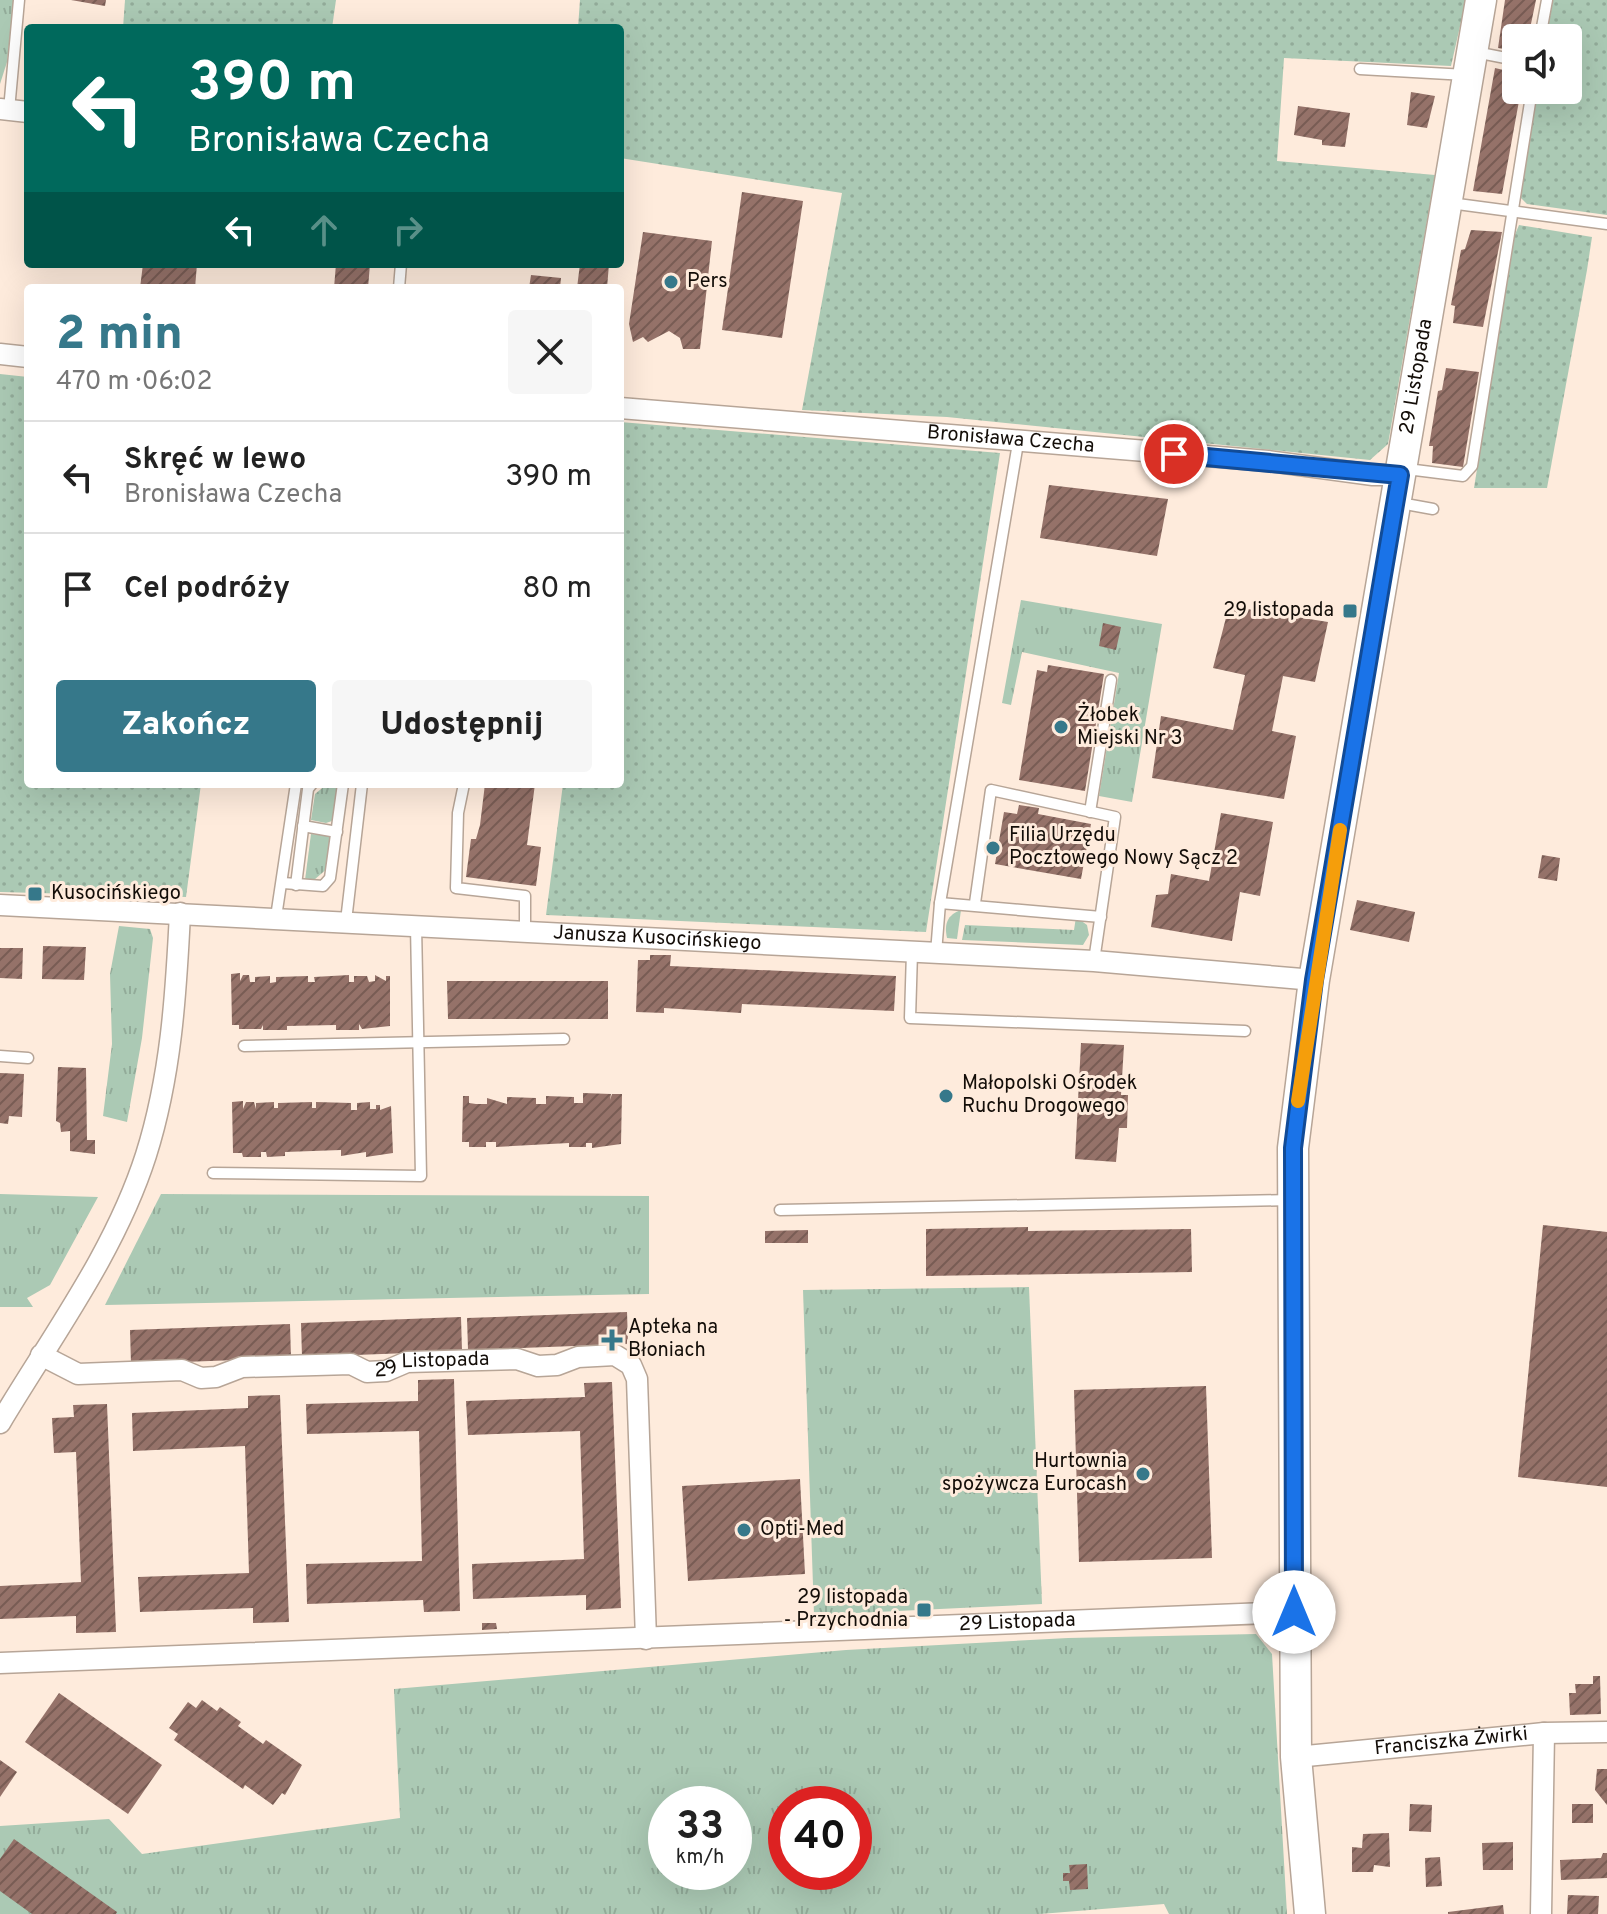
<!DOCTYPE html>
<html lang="pl">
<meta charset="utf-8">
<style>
body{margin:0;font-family:Overpass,sans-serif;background:#f6f6f6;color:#222;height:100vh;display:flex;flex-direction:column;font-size:30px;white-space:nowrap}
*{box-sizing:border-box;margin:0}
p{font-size:26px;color:#767676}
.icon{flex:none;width:44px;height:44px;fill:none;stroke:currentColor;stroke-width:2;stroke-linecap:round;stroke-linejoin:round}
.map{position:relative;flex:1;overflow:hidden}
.side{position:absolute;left:24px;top:284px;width:600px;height:504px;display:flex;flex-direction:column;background:#fff;border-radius:8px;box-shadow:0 8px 32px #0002}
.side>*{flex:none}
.hud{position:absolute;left:24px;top:24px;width:600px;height:244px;border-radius:8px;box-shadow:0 8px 32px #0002;background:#00695c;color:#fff;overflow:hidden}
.buttons{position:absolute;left:1502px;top:24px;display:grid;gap:16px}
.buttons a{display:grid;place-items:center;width:80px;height:80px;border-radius:8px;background:#fff;box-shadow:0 8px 32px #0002;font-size:40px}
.speed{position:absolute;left:648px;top:1786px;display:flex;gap:16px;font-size:40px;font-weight:700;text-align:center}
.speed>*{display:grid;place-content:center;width:104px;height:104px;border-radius:50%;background:#fff;box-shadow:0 8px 32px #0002;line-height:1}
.speed small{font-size:20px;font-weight:400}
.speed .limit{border:12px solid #d22;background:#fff;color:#111}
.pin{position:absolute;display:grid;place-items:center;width:68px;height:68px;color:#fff;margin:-34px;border:4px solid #fff;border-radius:50%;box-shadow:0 2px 8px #0007}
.me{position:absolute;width:88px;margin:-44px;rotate:0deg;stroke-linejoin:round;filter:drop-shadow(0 0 6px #0008)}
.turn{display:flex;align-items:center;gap:28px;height:168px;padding:0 32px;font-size:36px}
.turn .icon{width:104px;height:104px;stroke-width:2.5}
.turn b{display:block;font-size:56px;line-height:68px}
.lanes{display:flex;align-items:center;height:76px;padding:0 32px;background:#0003;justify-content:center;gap:40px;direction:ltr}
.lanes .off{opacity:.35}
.round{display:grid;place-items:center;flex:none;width:84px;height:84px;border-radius:8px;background:#f6f6f6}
.headline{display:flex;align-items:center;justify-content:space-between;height:136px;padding:0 32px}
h1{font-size:48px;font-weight:800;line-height:60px;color:#36788a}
.action{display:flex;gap:16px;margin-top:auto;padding:16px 32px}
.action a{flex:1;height:92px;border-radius:8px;background:#36788a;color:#fff;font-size:32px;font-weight:800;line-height:92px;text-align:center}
.action a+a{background:#f6f6f6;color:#222}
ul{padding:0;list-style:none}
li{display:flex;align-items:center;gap:24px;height:112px;padding:0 32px;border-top:2px solid #e0e0e0}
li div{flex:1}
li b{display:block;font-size:30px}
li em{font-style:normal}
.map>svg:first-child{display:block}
.grass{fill:url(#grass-tufts);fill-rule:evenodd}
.garden{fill:url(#garden-dots)}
.building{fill:url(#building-hatch)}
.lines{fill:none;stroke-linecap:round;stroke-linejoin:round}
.lane-casing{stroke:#b7a597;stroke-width:13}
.street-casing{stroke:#b7a597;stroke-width:23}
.secondary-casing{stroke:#b7a597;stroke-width:33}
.lane{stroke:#fff;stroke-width:10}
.street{stroke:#fff;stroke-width:20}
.secondary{stroke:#fff;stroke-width:30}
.route-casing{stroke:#114b97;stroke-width:20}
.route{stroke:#1a73e8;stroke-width:14}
.slow{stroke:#f59e0b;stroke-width:14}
.poi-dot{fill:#36788a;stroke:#feebdc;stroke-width:3}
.labels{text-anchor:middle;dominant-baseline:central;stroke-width:6;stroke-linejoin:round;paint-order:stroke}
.poi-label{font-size:20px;fill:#130d08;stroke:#feebdc;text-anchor:start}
.street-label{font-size:20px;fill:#130d08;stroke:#feebdc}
</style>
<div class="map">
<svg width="1607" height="1914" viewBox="0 0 1607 1914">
<defs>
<pattern id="grass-tufts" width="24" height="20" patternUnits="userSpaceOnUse" patternTransform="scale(2)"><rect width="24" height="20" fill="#abc9b4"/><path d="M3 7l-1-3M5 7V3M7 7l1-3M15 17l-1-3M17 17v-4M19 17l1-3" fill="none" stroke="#92ab99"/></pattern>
<pattern id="garden-dots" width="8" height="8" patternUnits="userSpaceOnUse" patternTransform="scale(2)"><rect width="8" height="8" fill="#abc9b4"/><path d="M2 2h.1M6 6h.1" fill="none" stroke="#92ab99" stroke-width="1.8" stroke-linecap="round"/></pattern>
<pattern id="building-hatch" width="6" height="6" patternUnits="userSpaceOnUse" patternTransform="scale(2)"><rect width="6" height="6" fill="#957269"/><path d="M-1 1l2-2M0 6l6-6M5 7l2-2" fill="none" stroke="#785c54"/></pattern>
</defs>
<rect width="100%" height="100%" fill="#feebdc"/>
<g class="grass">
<polygon points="0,0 14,0 7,62 0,84"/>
<polygon points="1021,600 1162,624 1132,802 1099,796 1119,673 1022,652 1011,705 1002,703"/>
<polygon points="327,784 340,784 335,820 326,823 311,820 315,794"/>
<polygon points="311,834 330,836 329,867 314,880 305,880"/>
<path d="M961,910L957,939L947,938C944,924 947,915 961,910Z"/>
<polygon points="1076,917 1087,925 1089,935 1083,945 962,940 965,925 1074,930"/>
<polygon points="119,926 150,929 153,938 142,1038 127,1122 103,1116 112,1044 110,974"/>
<polygon points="0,1194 98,1197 50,1285 27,1298 33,1307 0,1307"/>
<polygon points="161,1194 649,1196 649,1294 105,1305"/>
<polygon points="1029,1287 1042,1604 814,1615 803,1290"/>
<path d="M1256,1634L1272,1654L1287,1914H1169L1164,1904L1040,1914H0V1826L109,1819L142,1854L400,1818L394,1689L846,1650L1068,1638ZM666,1804H734V1872H666ZM786,1804H854V1872H786Z"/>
</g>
<g class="garden">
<polygon points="125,0 336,0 332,28 123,28"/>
<polygon points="580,0 1466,0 1451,66 1284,58 1277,161 1435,175 1388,444 1370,460 947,417 802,410 842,193 620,158 620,28 578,28"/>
<polygon points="1553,0 1607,0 1607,215 1527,204 1520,197 1538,90 1568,90 1568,38 1546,38"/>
<polygon points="1519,225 1592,237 1587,270 1547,488 1474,488 1514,237"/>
<polygon points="0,374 28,377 28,784 201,784 186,897 0,892"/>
<polygon points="620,422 1000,453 926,932 546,915 563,784 620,784"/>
</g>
<g class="building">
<polygon points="71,0 106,0 105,6"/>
<polygon points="1505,0 1536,0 1528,38 1516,38 1516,51 1498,48"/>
<polygon points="1495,68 1516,73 1516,90 1521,90 1502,194 1473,191"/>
<polygon points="1411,92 1435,96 1427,128 1407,125"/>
<polygon points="1298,106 1350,113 1345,147 1322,145 1322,140 1294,135"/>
<polygon points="742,192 803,201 782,338 722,330"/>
<polygon points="1471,230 1502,232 1483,327 1453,323 1455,306 1451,305 1461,250 1465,249"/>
<polygon points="643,232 712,241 700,349 683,349 680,338 669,331 648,342 643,337 633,342 629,324"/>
<polygon points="143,264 197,264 195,288 140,288"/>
<polygon points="336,264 370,264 368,288 334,288"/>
<polygon points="580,264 609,264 607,288 577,288"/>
<polygon points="531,275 561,278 560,288 529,288"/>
<polygon points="1446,368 1479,372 1463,467 1432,463 1433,446 1429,446 1438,391 1442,390"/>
<polygon points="1049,485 1168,499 1157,556 1040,538"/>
<polygon points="1229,606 1328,622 1315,682 1283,676 1272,731 1296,736 1284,799 1152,778 1161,716 1233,730 1245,675 1213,668"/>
<polygon points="1103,623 1121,627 1116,650 1099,646"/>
<polygon points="1048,665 1104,674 1085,791 1019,780 1037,670 1047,672"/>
<polygon points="485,784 535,784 527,845 541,847 536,886 466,877 471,839 476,839 480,825"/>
<polygon points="1019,805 1039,808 1038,814 1091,824 1081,879 995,864 1004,812 1017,814"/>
<polygon points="1221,813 1273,822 1260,896 1240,892 1232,941 1151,927 1156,895 1168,894 1171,874 1209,881"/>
<polygon points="1542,855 1560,858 1557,881 1538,878"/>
<polygon points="1357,900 1415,912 1409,942 1350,930"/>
<polygon points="43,946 86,947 84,980 42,979"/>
<polygon points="0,948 23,948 22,979 0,978"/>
<polygon points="650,955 671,955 670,966 896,976 894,1011 742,1004 741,1013 664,1008 664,1013 636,1012 638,960 650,960"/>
<polygon points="240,973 240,981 243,975 249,975 250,982 255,982 255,977 270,976 270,983 276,982 276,977 308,976 308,982 315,982 314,977 349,975 349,982 354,982 354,976 367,976 369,982 375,981 375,975 386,981 386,976 390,976 390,1026 362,1029 359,1024 359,1030 336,1030 336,1025 287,1026 287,1030 263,1030 263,1025 261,1029 239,1029 239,1025 232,1025 231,974"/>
<polygon points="447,981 608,981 608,1019 448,1019"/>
<polygon points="1081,1043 1124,1045 1121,1095 1128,1095 1127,1128 1119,1128 1116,1162 1075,1159"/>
<polygon points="58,1067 86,1068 87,1140 95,1140 95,1154 70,1151 70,1131 61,1132 60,1123 56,1121"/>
<polygon points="0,1073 24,1074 22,1117 9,1116 8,1124 0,1123"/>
<polygon points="583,1093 611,1094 610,1100 612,1094 622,1094 621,1144 592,1148 592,1143 586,1143 586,1147 569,1147 569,1143 496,1147 496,1142 486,1142 486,1147 469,1147 469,1142 462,1142 463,1096 469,1096 469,1103 476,1104 487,1104 487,1098 507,1104 507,1097 536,1098 536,1104 546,1104 546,1096 574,1097 574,1103 583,1103"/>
<polygon points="243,1101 243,1109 246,1102 254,1102 256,1109 256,1103 274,1102 274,1108 278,1108 278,1103 312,1102 312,1108 316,1108 316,1102 351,1103 351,1110 357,1110 357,1103 370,1102 370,1109 376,1109 376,1105 380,1105 380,1110 391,1106 393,1153 366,1157 366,1152 341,1156 341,1150 285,1152 285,1156 267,1157 266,1152 261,1152 261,1157 243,1157 242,1153 233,1153 232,1102"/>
<polygon points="1543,1225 1607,1232 1607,1487 1518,1477"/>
<polygon points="1028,1227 1028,1231 1191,1229 1192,1272 926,1276 926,1229"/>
<polygon points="808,1230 808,1243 765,1243 765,1231"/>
<polygon points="627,1312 628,1344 468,1350 467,1318"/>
<polygon points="461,1317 462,1351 302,1357 301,1323"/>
<polygon points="290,1324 291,1358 131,1364 130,1330"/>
<polygon points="454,1379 460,1611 424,1612 423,1600 307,1604 306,1564 422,1561 419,1431 307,1434 306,1404 418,1401 418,1380"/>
<polygon points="612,1382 621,1608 586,1610 586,1595 473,1599 472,1564 584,1559 580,1431 468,1435 466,1401 585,1397 584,1383"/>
<polygon points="1206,1386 1212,1558 1079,1562 1074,1390"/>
<polygon points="280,1395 289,1622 253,1623 253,1608 140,1612 138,1577 249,1573 245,1446 133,1451 132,1413 248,1408 248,1396"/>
<polygon points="107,1404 116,1632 76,1633 76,1616 0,1619 0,1586 81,1582 76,1452 54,1453 52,1418 74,1417 73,1405"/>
<polygon points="800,1479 805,1574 688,1581 682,1486"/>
<polygon points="482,1623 496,1623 497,1629 482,1630"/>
<polygon points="1593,1676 1600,1676 1601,1714 1570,1715 1569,1693 1576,1693 1575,1684 1593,1684"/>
<polygon points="59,1693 162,1765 128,1814 25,1742"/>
<polygon points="202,1700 217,1711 220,1707 241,1722 238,1726 263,1744 266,1740 302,1765 285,1795 282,1793 273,1805 245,1785 243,1789 174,1740 178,1734 169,1728 188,1702 196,1708"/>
<polygon points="0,1760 17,1772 0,1797"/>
<polygon points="1597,1769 1607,1769 1607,1805 1595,1790"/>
<polygon points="1410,1804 1432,1805 1431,1832 1409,1831"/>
<rect x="1572" y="1804" width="21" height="19"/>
<polygon points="1389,1833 1390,1867 1374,1865 1373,1872 1352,1872 1352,1847 1362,1848 1363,1834"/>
<polygon points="14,1839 117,1912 116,1914 32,1914 0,1891 0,1859"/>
<polygon points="1513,1842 1513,1870 1483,1870 1482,1843"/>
<polygon points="1603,1853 1607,1853 1607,1878 1561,1880 1560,1860 1601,1858"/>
<polygon points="1440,1857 1442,1886 1426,1887 1425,1858"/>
<polygon points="1087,1864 1088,1889 1070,1890 1069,1881 1063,1881 1063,1873 1070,1873 1069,1865"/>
<polygon points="1568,1895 1599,1896 1598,1914 1567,1914"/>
<polygon points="1503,1905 1504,1914 1448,1914 1448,1912"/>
</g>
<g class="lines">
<g class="lane-casing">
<g id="lane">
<polyline points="1540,38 1547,0"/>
<polyline points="1475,52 1516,60"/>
<polyline points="1360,69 1466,75"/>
<polyline points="9,110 19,0"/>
<polyline points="1450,203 1607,224"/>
<polyline points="399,288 401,264"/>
<polyline points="1404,474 1415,470 1463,476 1472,466 1532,90"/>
<polyline points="1411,505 1433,509"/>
<polyline points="464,784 458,813 456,888 525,896 525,932"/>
<polyline points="1090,812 1111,680"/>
<polyline points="303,826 337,832"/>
<polyline points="283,883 323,886 330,878 343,784"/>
<polyline points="296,885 308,789 312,784"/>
<polyline points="940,903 1101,917"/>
<polyline points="975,903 991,790 1115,817 1094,961"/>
<polyline points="276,917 296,784"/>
<polyline points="346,921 362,784"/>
<polyline points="912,952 910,1018 1245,1031"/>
<polyline points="936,953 940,903 1018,443"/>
<polyline points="244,1046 564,1039"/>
<polyline points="0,1056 28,1058"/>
<polyline points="213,1173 421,1176 416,926"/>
<polyline points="780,1210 1291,1200"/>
</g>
</g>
<g class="street-casing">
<g id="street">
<polyline points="0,109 28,112"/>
<polyline points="0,354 28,357"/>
<path id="s1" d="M620,408L1268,461L1373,475H1400"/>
<path id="s2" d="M0,905L1094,961L1314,980"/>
<path id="s3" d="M41,1355L78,1374L182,1370L201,1378L216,1377L242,1367L351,1364L367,1372L386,1371L407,1362L517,1359L538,1366L557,1365L578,1357L615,1355L631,1365L637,1379L646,1639"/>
<path d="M0,1423C52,1336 115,1252 146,1155C171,1076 176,995 180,913"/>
<path id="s4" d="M0,1663L1294,1612"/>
<path id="s5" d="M1296,1757L1544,1733L1607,1732"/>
<polyline points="1541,1914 1544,1733"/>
</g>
</g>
<g class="secondary-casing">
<g id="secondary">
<path id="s6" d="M1310,1914L1296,1757L1293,1148L1314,980L1481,0"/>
</g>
</g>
<use href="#lane" class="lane"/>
<use href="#street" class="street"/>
<use href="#secondary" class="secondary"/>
</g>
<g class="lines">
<g class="route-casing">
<polyline id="route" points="1174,454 1400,475 1314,980 1293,1148 1294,1612"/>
</g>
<use href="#route" class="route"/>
<polyline class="slow" points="1298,1101 1340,830"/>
</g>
<g class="poi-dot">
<circle cx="671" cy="282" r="8"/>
<rect x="1342" y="603" width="16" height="16" rx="4"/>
<circle cx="1061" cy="727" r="8"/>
<circle cx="993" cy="848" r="8"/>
<rect x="27" y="886" width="16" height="16" rx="4"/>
<circle cx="946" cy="1096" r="8"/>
<path d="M608 1328h8v8h8v8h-8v8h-8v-8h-8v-8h8z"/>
<circle cx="1143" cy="1474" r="8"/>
<circle cx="744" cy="1530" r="8"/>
<rect x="916" y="1602" width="16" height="16" rx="4"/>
</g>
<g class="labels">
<g class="poi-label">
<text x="687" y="282">Pers</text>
<text x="1334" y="611" text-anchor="end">29 listopada</text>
<text x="1077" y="716">Żłobek<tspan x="1077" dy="23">Miejski Nr 3</tspan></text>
<text x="1009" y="836">Filia Urzędu<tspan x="1009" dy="23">Pocztowego Nowy Sącz 2</tspan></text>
<text x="51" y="894">Kusocińskiego</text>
<text x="962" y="1084">Małopolski Ośrodek<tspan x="962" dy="23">Ruchu Drogowego</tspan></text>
<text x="628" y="1328">Apteka na<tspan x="628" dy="23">Błoniach</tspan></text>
<text x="1127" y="1462" text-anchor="end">Hurtownia<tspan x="1127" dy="23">spożywcza Eurocash</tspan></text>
<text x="760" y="1530">Opti-Med</text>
<text x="908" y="1598" text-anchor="end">29 listopada<tspan x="908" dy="23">- Przychodnia</tspan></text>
</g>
<g class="street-label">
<text stroke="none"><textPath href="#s6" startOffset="1548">29 Listopada</textPath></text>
<text stroke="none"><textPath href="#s1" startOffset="392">Bronisława Czecha</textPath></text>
<text stroke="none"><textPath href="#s2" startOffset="658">Janusza Kusocińskiego</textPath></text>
<text stroke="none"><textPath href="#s3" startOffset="402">29 Listopada</textPath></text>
<text stroke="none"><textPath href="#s4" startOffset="1018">29 Listopada</textPath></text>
<text stroke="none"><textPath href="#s5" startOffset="156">Franciszka Żwirki</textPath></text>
</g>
</g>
</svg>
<div class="buttons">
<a><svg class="icon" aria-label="sound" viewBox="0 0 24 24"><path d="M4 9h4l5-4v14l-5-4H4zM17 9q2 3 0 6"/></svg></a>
</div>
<div class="speed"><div>33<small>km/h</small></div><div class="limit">40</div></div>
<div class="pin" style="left:1174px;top:454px;background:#d93025"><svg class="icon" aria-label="arrive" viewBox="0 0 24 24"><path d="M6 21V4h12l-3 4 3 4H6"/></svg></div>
<svg class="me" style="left:1294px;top:1612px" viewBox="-20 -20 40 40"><circle r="19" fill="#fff"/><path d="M0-13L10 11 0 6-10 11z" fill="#1a73e8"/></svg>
<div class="hud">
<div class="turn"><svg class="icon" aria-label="left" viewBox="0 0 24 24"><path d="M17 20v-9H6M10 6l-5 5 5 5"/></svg><div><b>390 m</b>Bronisława Czecha</div></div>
<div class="lanes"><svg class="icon" aria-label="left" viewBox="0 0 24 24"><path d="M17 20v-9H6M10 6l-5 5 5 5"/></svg><svg class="icon off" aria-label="ahead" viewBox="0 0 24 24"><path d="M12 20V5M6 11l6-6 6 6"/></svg><svg class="icon off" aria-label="right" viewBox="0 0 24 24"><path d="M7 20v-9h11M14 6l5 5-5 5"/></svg></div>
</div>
<section class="side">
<div class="headline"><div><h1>2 min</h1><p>470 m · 06:02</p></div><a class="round"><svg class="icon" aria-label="close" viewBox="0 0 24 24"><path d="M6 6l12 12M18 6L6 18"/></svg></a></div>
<ul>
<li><svg class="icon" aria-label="left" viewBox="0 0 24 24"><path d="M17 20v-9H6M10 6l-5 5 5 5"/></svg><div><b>Skręć w lewo</b><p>Bronisława Czecha</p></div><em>390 m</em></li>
<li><svg class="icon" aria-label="arrive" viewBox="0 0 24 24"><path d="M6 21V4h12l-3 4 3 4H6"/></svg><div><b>Cel podróży</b></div><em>80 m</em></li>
</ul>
<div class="action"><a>Zakończ</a><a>Udostępnij</a></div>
</section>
</div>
